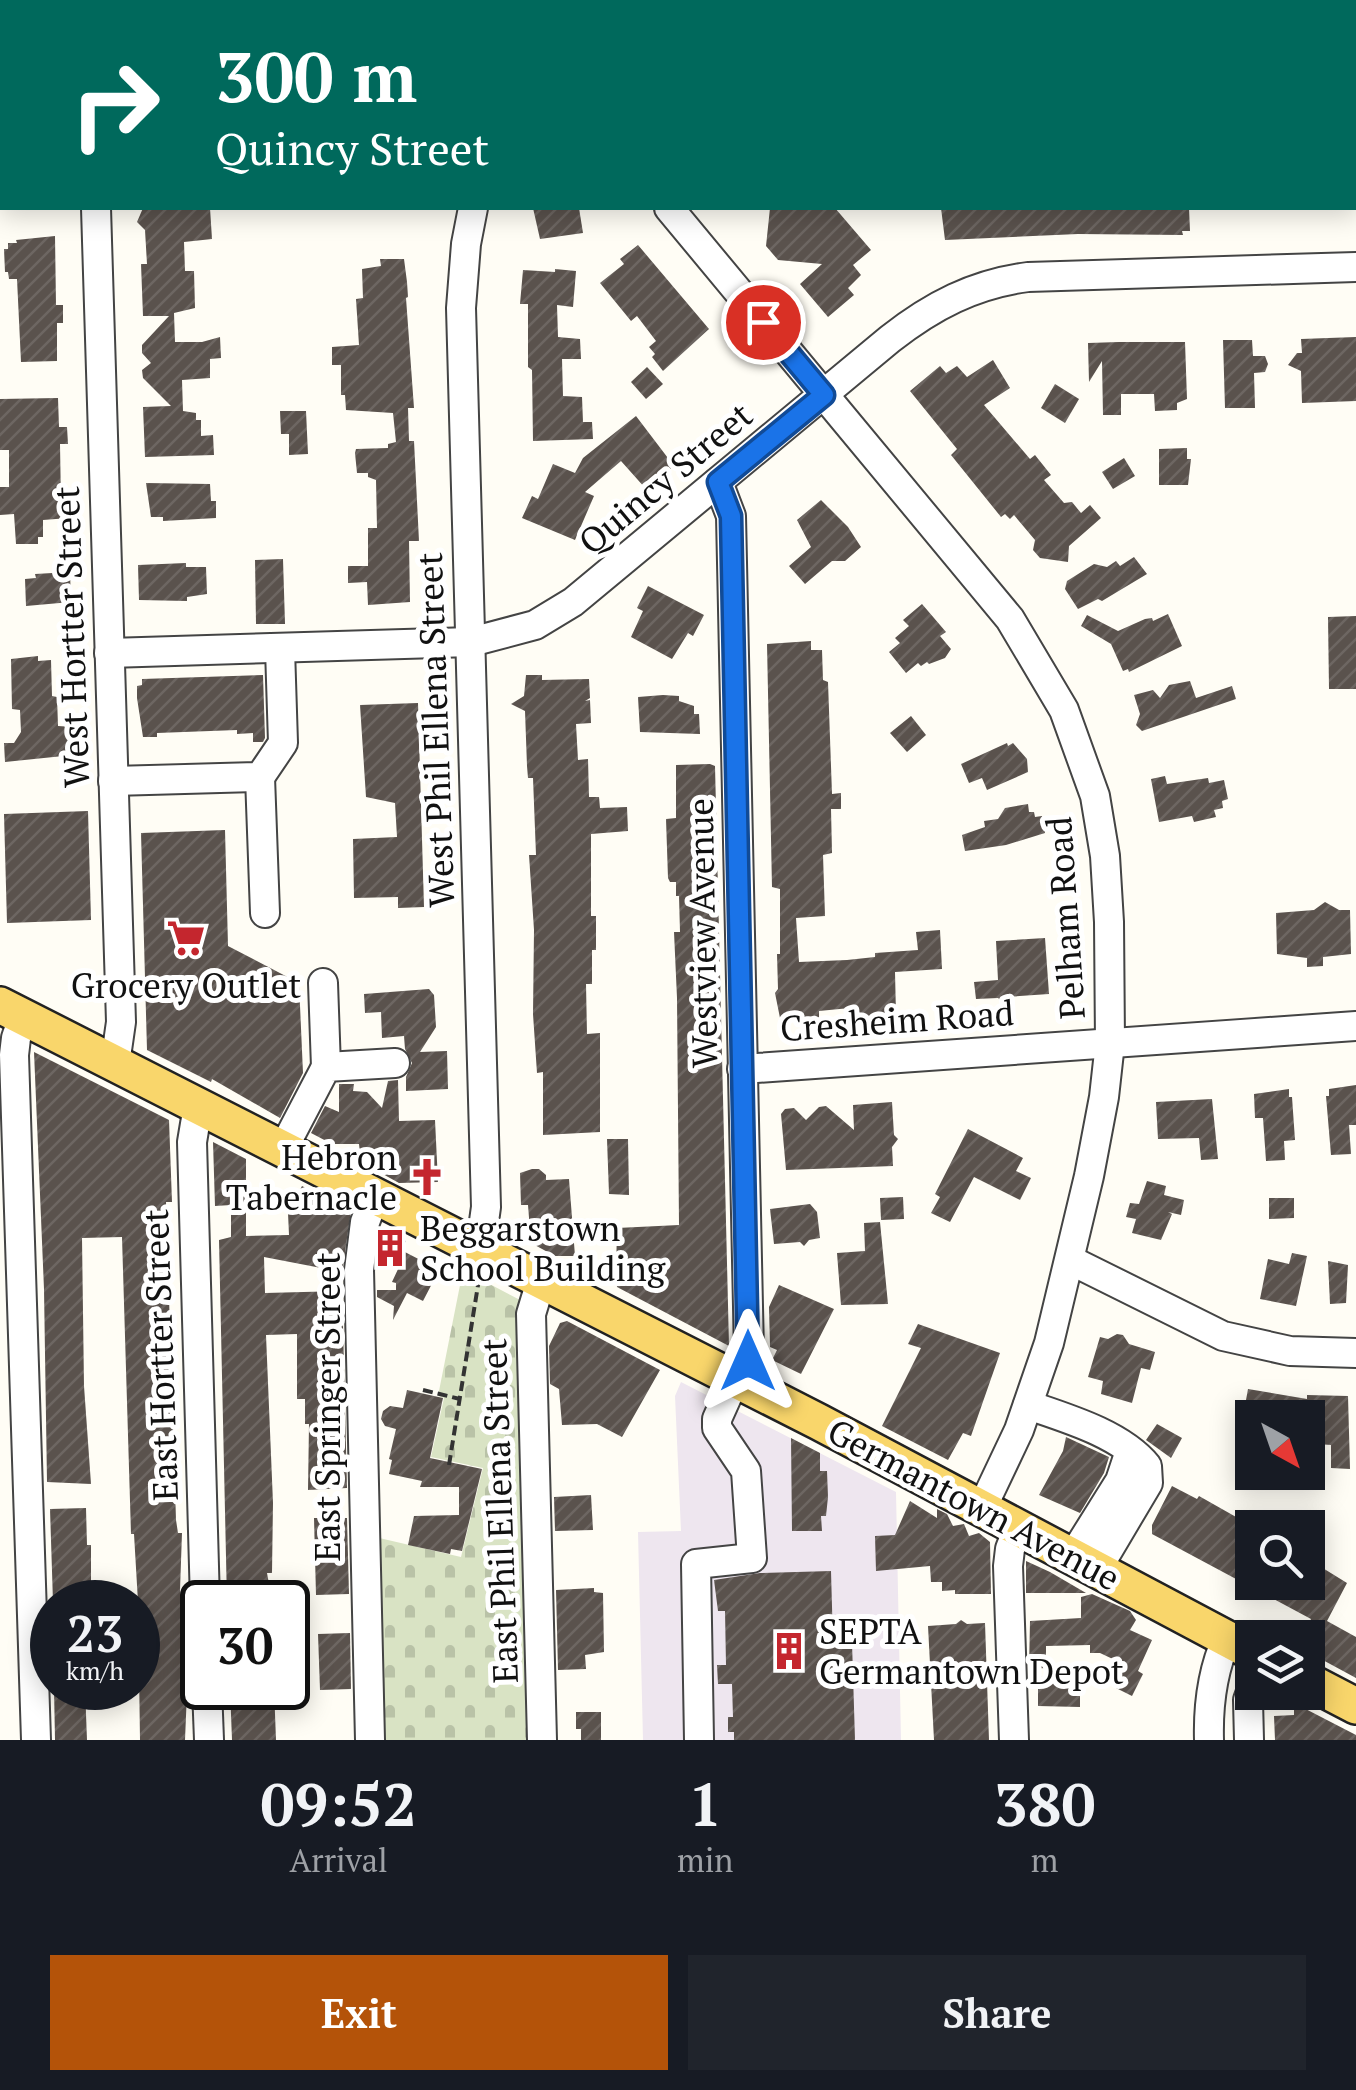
<!DOCTYPE html>
<style>
body{margin:0;font-family:"PT Serif",serif;background:#20242c;color:#f1f3f6;height:100vh;display:flex;flex-direction:column;font-size:38px;white-space:nowrap}
*{box-sizing:border-box;margin:0}
p{font-size:32px;color:#9ea1a6}
.icon{flex:none;width:55px;height:55px;fill:none;stroke:currentColor;stroke-width:2;stroke-linecap:round;stroke-linejoin:round}
.map{position:relative;height:1740px;overflow:hidden}
.drawer{display:flex;flex-direction:column;background:#171b24;flex:1}
.drawer>*{flex:none}
.banner{position:absolute;left:0px;top:0px;width:1358px;height:210px;box-shadow:0 5px 25px #0003;background:#00695c;color:#fff;overflow:hidden}
.needle{width:65px;rotate:140deg}
.controls{position:absolute;left:1235px;top:1400px;display:grid;gap:20px}
.controls a{display:grid;place-items:center;width:90px;height:90px;border-radius:0px;background:#171b24;box-shadow:0 5px 25px #0003;font-size:50px}
.speed{position:absolute;left:30px;top:1580px;display:flex;gap:20px;font-size:50px;font-weight:700;text-align:center}
.speed>*{display:grid;place-content:center;width:130px;height:130px;border-radius:50%;background:#171b24;box-shadow:0 5px 25px #0003;line-height:1}
.speed small{font-size:25px;font-weight:400}
.speed .limit{border:5px solid #111;border-radius:15px;background:#fff;color:#111}
.pin{position:absolute;display:grid;place-items:center;width:85px;height:85px;color:#fff;margin:-42px;border:5px solid #fff;border-radius:50%;box-shadow:0 2px 10px #0007}
.me{position:absolute;width:110px;margin:-55px;rotate:0deg;stroke-linejoin:round;filter:drop-shadow(0 0 8px #0008)}
.turn{display:flex;align-items:center;gap:35px;height:210px;padding:0 50px;font-size:45px}
.turn .icon{width:130px;height:130px;stroke-width:2.5}
.turn b{display:block;font-size:70px;line-height:85px}
.eta{display:flex;justify-content:space-evenly;align-items:center;height:170px;text-align:center}
.eta b{font-size:60px;font-weight:600;line-height:70px}
.button{display:flex;gap:20px;margin-top:auto;padding:20px 50px}
.button a{flex:1;height:115px;border-radius:0px;background:#b45309;color:#fff;font-size:40px;font-weight:600;line-height:115px;text-align:center}
.button a+a{background:#20242c;color:#f1f3f6}
.map>svg:first-child{display:block}
.industrial{fill:#eee6ef}
.cemetery{fill:url(#cemetery-stones)}
.building{fill:url(#building-hatch)}
.lines{fill:none;stroke-linecap:round;stroke-linejoin:round}
.minor-casing{stroke:#444;stroke-width:32}
.major-casing{stroke:#222;stroke-width:40}
.path{stroke:#333;stroke-width:4;stroke-dasharray:10 5;stroke-linecap:butt}
.minor{stroke:#fff;stroke-width:28}
.major{stroke:#f9d66b;stroke-width:35}
.route-casing{stroke:#114b97;stroke-width:25}
.route{stroke:#1a73e8;stroke-width:18}
.labels{text-anchor:middle;dominant-baseline:central;stroke-width:10;stroke-linejoin:round;paint-order:stroke}
.street-label{font-size:35px;fill:#111;stroke:#fff}
.poi-label{font-size:35px;fill:#111;stroke:#fff;text-anchor:start}
</style>
<div class="map">
<svg width="1356" height="1740" viewBox="0 0 1356 1740">
<defs>
<pattern id="cemetery-stones" width="16" height="16" patternUnits="userSpaceOnUse" patternTransform="scale(2.5)"><rect width="16" height="16" fill="#d9e3c4"/><path d="M2 7V4a2 2 0 0 1 4 0v3zM10 15v-3a2 2 0 0 1 4 0v3z" fill="#b9c2a7"/></pattern>
<pattern id="building-hatch" width="6" height="6" patternUnits="userSpaceOnUse" patternTransform="scale(2.5)"><rect width="6" height="6" fill="#5a524d"/><path d="M-1 1l2-2M0 6l6-6M5 7l2-2" fill="none" stroke="#6d6662"/></pattern>
</defs>
<rect width="100%" height="100%" fill="#fffdf5"/>
<polygon class="industrial" points="681,1382 896,1492 901,1740 643,1740 638,1532 681,1531 675,1396"/>
<polygon class="cemetery" points="463,1270 522,1301 533,1740 381,1740 375,1537 461,1557 483,1468 431,1457 444,1398 438,1396"/>
<g class="building">
<polygon points="143,208 210,208 212,239 184,242 185,271 194,271 195,308 174,313 175,342 202,342 220,337 221,358 210,359 210,378 182,380 183,411 196,413 196,420 201,420 201,436 213,435 214,455 145,457 143,407 171,406 143,378 142,370 151,363 142,353 142,345 169,316 143,316 141,264 147,264 145,230 137,222"/>
<polygon points="533,208 579,208 583,233 540,239"/>
<polygon points="770,208 835,208 871,250 853,265 861,275 848,288 854,295 828,317 800,284 822,264 778,260 766,246"/>
<polygon points="941,208 1189,208 1190,231 1182,231 1183,235 1078,234 945,240"/>
<polygon points="55,236 56,305 63,305 63,323 57,323 57,361 21,362 17,279 9,279 8,272 5,272 4,249 8,249 8,243 17,243 16,240"/>
<polygon points="638,245 709,329 663,371 652,357 655,354 649,347 656,341 637,316 631,321 600,283 624,264 620,259"/>
<polygon points="380,259 404,259 407,282 408,297 406,298 414,408 408,408 409,441 414,441 419,541 409,541 410,602 368,605 367,582 348,583 348,566 368,566 368,528 377,528 376,480 368,477 368,473 357,473 355,453 356,449 388,448 388,444 396,442 393,413 346,410 345,395 341,395 341,365 332,365 332,347 359,345 356,299 363,298 362,269 381,266"/>
<polygon points="555,269 576,271 573,307 557,305 558,337 580,339 581,359 562,359 563,396 582,397 583,422 592,422 593,439 533,441 532,370 528,367 528,304 520,304 523,270 555,272"/>
<polygon points="1356,337 1356,401 1302,403 1301,371 1288,365 1297,353 1302,353 1301,339"/>
<polygon points="1223,340 1252,340 1253,356 1265,356 1268,364 1265,372 1254,373 1255,408 1225,408"/>
<polygon points="1119,342 1185,342 1187,399 1177,403 1177,410 1155,411 1154,394 1121,394 1121,415 1103,415 1102,361 1089,382 1088,343"/>
<polygon points="993,360 1010,388 984,405 1030,459 1035,455 1051,475 1044,480 1064,503 1072,502 1081,513 1090,505 1101,518 1069,546 1068,562 1040,558 1033,550 1035,540 1014,515 1010,519 1005,514 1001,517 951,455 957,449 910,391 940,366 946,373 957,366 967,377"/>
<polygon points="647,367 663,384 646,399 631,382"/>
<polygon points="1055,384 1079,399 1065,423 1041,408"/>
<polygon points="58,398 59,427 67,427 68,444 60,444 61,504 68,504 69,518 43,520 43,537 38,537 38,544 16,544 14,514 0,515 0,487 9,487 9,450 0,450 0,399"/>
<polygon points="280,411 306,411 308,454 289,455 289,434 281,434"/>
<polygon points="636,416 674,466 646,489 621,461 585,492 594,496 575,540 522,518 532,496 538,499 553,464 575,473 583,458"/>
<polygon points="1187,448 1187,459 1191,459 1188,485 1159,485 1159,449"/>
<polygon points="1124,458 1135,476 1113,489 1102,472"/>
<polygon points="146,483 210,484 211,501 216,501 216,518 163,521 163,517 151,517"/>
<polygon points="821,500 848,527 861,547 845,561 832,561 805,584 789,566 811,547 797,520"/>
<polygon points="1134,557 1147,574 1102,601 1098,599 1078,609 1065,589 1067,581 1094,564 1107,567 1116,561 1120,566"/>
<polygon points="283,559 285,624 256,624 255,560"/>
<polygon points="186,563 186,567 206,567 207,594 187,597 187,601 139,600 138,565"/>
<polygon points="70,572 71,602 26,606 25,579 36,578 35,574"/>
<polygon points="648,586 704,615 693,636 688,633 672,659 631,637 643,611 637,608"/>
<polygon points="922,604 946,632 940,636 951,649 945,658 929,664 927,662 921,666 918,663 906,673 889,652 900,643 895,638 909,626 903,620"/>
<polygon points="1168,614 1182,646 1129,672 1128,669 1123,671 1111,644 1081,626 1087,615 1118,631 1145,619 1152,618 1153,621"/>
<polygon points="1356,616 1356,689 1329,689 1328,617"/>
<polygon points="811,641 811,650 822,650 823,680 828,682 832,794 841,793 841,809 831,809 832,853 823,855 825,916 796,918 799,962 847,960 875,957 875,953 918,950 916,932 940,930 942,969 895,972 896,1015 851,1017 850,1008 819,1011 819,1020 780,1018 775,993 778,989 777,954 780,954 780,889 772,887 767,644"/>
<polygon points="38,656 38,661 51,660 52,696 57,697 58,726 73,727 73,755 5,762 4,743 14,743 21,732 20,710 12,709 11,659"/>
<polygon points="263,675 265,738 263,742 253,742 253,733 237,734 237,730 157,733 157,737 143,737 137,698 137,686 142,685 142,679"/>
<polygon points="526,675 542,675 542,680 589,679 590,698 585,701 590,700 591,723 576,724 578,760 588,759 589,797 599,797 600,808 627,807 628,831 591,834 591,916 596,916 596,950 592,950 592,984 586,984 587,1034 600,1033 600,1132 543,1135 543,1072 537,1073 533,1014 534,930 529,855 536,855 533,778 528,778 527,766 525,711 511,704 524,696"/>
<polygon points="1190,681 1196,698 1232,686 1236,699 1142,731 1136,725 1140,714 1134,695 1153,690 1160,698 1169,685"/>
<polygon points="663,695 679,696 679,701 694,706 694,714 699,714 700,734 640,732 638,697"/>
<polygon points="418,703 424,907 398,908 398,897 354,898 353,839 397,837 395,803 366,797 360,705"/>
<polygon points="911,716 926,735 907,752 890,733"/>
<polygon points="1007,743 1008,746 1013,743 1027,759 1028,772 987,790 982,778 969,783 961,764"/>
<polygon points="710,764 715,766 729,1346 617,1287 616,1273 617,1228 679,1225 677,998 674,932 680,932 679,896 676,896 676,882 670,882 668,878 666,819 676,818 676,765"/>
<polygon points="1165,776 1167,784 1208,778 1209,783 1224,780 1228,799 1222,801 1223,808 1214,810 1216,817 1194,822 1192,816 1159,822 1151,779"/>
<polygon points="1028,804 1029,812 1034,812 1035,817 1042,816 1045,833 1006,845 965,851 962,835 985,827 984,821 998,819 1005,808"/>
<polygon points="88,811 91,920 7,923 4,814"/>
<polygon points="225,830 228,946 299,983 303,1073 280,1118 212,1079 211,1082 147,1050 141,833"/>
<polygon points="1325,902 1339,910 1350,910 1351,954 1323,957 1323,966 1307,967 1307,958 1277,954 1276,913 1314,910"/>
<polygon points="1045,938 1049,994 1006,997 1003,1002 998,998 976,999 974,982 998,980 996,941"/>
<polygon points="429,989 434,995 436,1027 420,1052 447,1051 448,1089 406,1091 406,1077 412,1063 405,1049 404,1036 382,1038 381,1012 365,1013 364,994"/>
<polygon points="34,1052 169,1120 172,1202 166,1202 176,1520 178,1533 182,1533 180,1590 187,1692 185,1740 140,1740 138,1602 134,1534 131,1534 122,1237 82,1238 84,1386 91,1484 47,1482 44,1289"/>
<polygon points="398,1080 399,1121 435,1120 438,1182 399,1183 361,1162 359,1144 332,1144 311,1133 325,1106 339,1112 339,1084 354,1084 353,1091 367,1092 382,1108 388,1081"/>
<polygon points="1356,1085 1356,1125 1349,1125 1351,1154 1331,1155 1326,1096 1329,1096 1329,1089"/>
<polygon points="1289,1089 1289,1097 1292,1097 1295,1140 1284,1141 1285,1160 1266,1161 1263,1118 1255,1118 1254,1094"/>
<polygon points="1212,1099 1218,1159 1201,1160 1199,1138 1158,1139 1156,1102"/>
<polygon points="892,1102 894,1135 898,1139 892,1147 893,1166 786,1170 781,1114 785,1109 794,1108 806,1120 819,1107 826,1106 854,1130 853,1105"/>
<polygon points="968,1129 1023,1158 1016,1171 1031,1178 1020,1200 974,1177 950,1222 931,1213 940,1197 935,1194"/>
<polygon points="607,1139 628,1139 629,1195 609,1194"/>
<polygon points="213,1142 246,1159 246,1236 289,1235 288,1213 302,1186 351,1211 342,1272 264,1257 265,1293 342,1291 338,1324 343,1325 347,1488 308,1490 309,1424 305,1424 305,1399 297,1399 297,1334 266,1335 273,1503 272,1573 267,1573 272,1600 269,1602 227,1602 219,1240 231,1237 231,1205 215,1206"/>
<polygon points="532,1169 539,1169 546,1175 546,1180 569,1179 575,1256 555,1256 531,1243 528,1205 521,1205 520,1173"/>
<polygon points="1147,1181 1166,1186 1164,1195 1184,1200 1181,1215 1168,1212 1172,1214 1161,1240 1132,1233 1136,1219 1126,1217 1130,1203 1139,1204"/>
<polygon points="903,1197 904,1219 881,1220 880,1198"/>
<polygon points="1269,1198 1294,1198 1294,1218 1269,1219"/>
<polygon points="810,1204 817,1212 820,1238 809,1240 804,1246 800,1242 774,1244 770,1209"/>
<polygon points="880,1222 888,1304 841,1305 837,1253 865,1251 864,1223"/>
<polygon points="383,1230 406,1241 401,1250 432,1266 430,1271 437,1274 423,1301 407,1293 393,1320 394,1306 377,1297 377,1290 396,1290 396,1283 392,1282 399,1267 378,1256"/>
<polygon points="1292,1253 1307,1256 1296,1306 1260,1299 1268,1259 1289,1264"/>
<polygon points="1328,1261 1348,1265 1346,1303 1330,1304"/>
<polygon points="779,1285 834,1309 801,1374 772,1360 777,1350 770,1347 769,1307"/>
<polygon points="567,1321 660,1370 622,1437 597,1424 562,1425 559,1389 550,1384 549,1346 560,1323"/>
<polygon points="918,1324 1000,1353 971,1436 963,1433 948,1460 882,1426 921,1348 908,1344"/>
<polygon points="1117,1334 1123,1335 1129,1344 1155,1352 1150,1370 1141,1368 1132,1403 1101,1394 1103,1381 1088,1377 1100,1337 1108,1339"/>
<polygon points="1248,1389 1307,1399 1307,1395 1348,1396 1350,1469 1331,1468 1331,1445 1317,1444 1317,1440 1308,1431 1308,1418 1251,1418 1252,1413 1244,1411"/>
<polygon points="407,1390 443,1398 430,1458 482,1469 462,1551 451,1549 450,1554 408,1545 414,1516 459,1515 459,1487 420,1487 422,1481 389,1474 392,1460 389,1459 396,1429 385,1426 381,1419 383,1411 390,1406 403,1408"/>
<polygon points="1157,1424 1182,1438 1171,1458 1146,1440"/>
<polygon points="1066,1437 1109,1457 1104,1473 1080,1513 1039,1495 1063,1451"/>
<polygon points="791,1438 820,1453 820,1471 827,1471 828,1497 826,1516 821,1516 822,1531 792,1531"/>
<polygon points="1172,1486 1197,1499 1199,1496 1252,1526 1252,1582 1308,1582 1308,1572 1313,1562 1347,1583 1327,1621 1356,1637 1356,1678 1308,1652 1308,1638 1302,1638 1311,1619 1152,1534 1152,1525"/>
<polygon points="591,1495 593,1530 555,1531 554,1497"/>
<polygon points="910,1501 937,1518 937,1509 947,1514 953,1526 964,1524 969,1536 979,1533 990,1542 991,1594 955,1594 955,1590 942,1591 942,1582 931,1582 930,1566 876,1571 875,1536 895,1535"/>
<polygon points="86,1508 87,1545 91,1545 91,1602 53,1602 50,1509"/>
<polygon points="314,1518 347,1518 349,1594 316,1595"/>
<polygon points="1026,1561 1050,1572 1086,1593 1026,1593"/>
<polygon points="831,1571 833,1642 852,1642 855,1740 734,1740 734,1732 728,1732 728,1717 733,1717 732,1684 718,1684 717,1665 726,1665 725,1611 718,1611 714,1580 760,1573"/>
<polygon points="594,1588 594,1592 603,1593 604,1652 585,1655 586,1669 558,1670 556,1590"/>
<polygon points="1092,1594 1130,1611 1136,1620 1130,1630 1152,1640 1138,1671 1143,1674 1132,1696 1116,1688 1121,1677 1114,1673 1117,1661 1100,1653 1090,1653 1090,1645 1046,1646 1046,1668 1029,1669 1030,1621 1081,1618 1081,1597"/>
<polygon points="961,1620 967,1624 985,1623 989,1740 934,1740 928,1626 956,1624"/>
<polygon points="350,1633 351,1689 320,1690 318,1634"/>
<polygon points="1075,1676 1075,1688 1080,1688 1080,1707 1038,1706 1038,1677"/>
<polygon points="54,1688 85,1688 87,1740 55,1740"/>
<polygon points="230,1688 274,1688 276,1740 232,1740"/>
<polygon points="1294,1703 1356,1735 1356,1740 1275,1740 1274,1716 1294,1715"/>
<polygon points="576,1712 601,1712 601,1740 581,1740 581,1729 576,1729"/>
</g>
<g class="lines">
<g class="minor-casing">
<g id="minor">
<polyline points="90,0 90,2"/>
<polyline points="535,0 535,2"/>
<polyline points="974,0 974,2"/>
<polyline points="96,208 121,1022 115,1064"/>
<polyline points="473,208 466,244 461,308 486,1207 480,1250"/>
<polyline points="669,208 1010,619 1064,710 1095,796 1105,856 1109,922 1110,1043 1104,1097 1089,1176 1049,1343 1019,1430 982,1508"/>
<polyline points="718,482 731,516 749,1353 744,1384"/>
<path d="M109,653L471,642L535,625L573,602L890,339C932,306 974,284 1028,277L1356,267"/>
<polyline points="260,777 265,913"/>
<polyline points="113,781 260,777 283,743 280,649"/>
<polyline points="323,983 326,1067"/>
<polyline points="23,1017 16,1038 14,1055 36,1740"/>
<polyline points="742,1069 1356,1026"/>
<polyline points="198,1106 192,1142 205,1602"/>
<polyline points="283,1149 326,1067 395,1063"/>
<polyline points="1070,1260 1223,1336 1290,1351 1356,1353"/>
<polyline points="541,1281 531,1314 542,1740"/>
<path d="M1028,1405C1066,1418 1121,1434 1147,1466L1148,1483L1097,1569"/>
<polyline points="1073,1556 1120,1481 1130,1451"/>
<polyline points="207,1688 209,1740"/>
<polyline points="370,1740 359,1270 365,1222 375,1196"/>
<polyline points="699,1740 696,1564 752,1558 746,1471 717,1428 717,1419 735,1379"/>
<polyline points="1014,1740 1008,1566 1010,1549 1018,1528"/>
<path d="M1209,1740C1208,1704 1212,1671 1227,1638"/>
<polyline points="1249,1740 1248,1700 1252,1689"/>
</g>
</g>
<g class="major-casing">
<g id="major">
<polyline points="0,1005 819,1422 1252,1652"/>
<polyline points="1308,1681 1356,1706"/>
</g>
</g>
<g class="path">
<polyline points="423,1390 460,1399"/>
<polyline points="449,1465 479,1279"/>
</g>
<use href="#minor" class="minor"/>
<use href="#major" class="major"/>
</g>
<g class="lines">
<g class="route-casing">
<polyline id="route" points="748,1361 731,516 718,482 824,395 763,322"/>
</g>
<use href="#route" class="route"/>
</g>
<defs>
<g id="supermarket-bare" transform="scale(3)"><path d="M-6-5.5h2.5l.6 2H6L4.5 2H-2.5L-4.4-4H-6ZM-1.5 3.2a1.3 1.3 0 1 0 .1 0ZM3 3.2a1.3 1.3 0 1 0 .1 0Z" fill="#c4262e" stroke="#fff" stroke-width="2.5" paint-order="stroke"/></g>
<g id="church-bare" transform="scale(3)"><path d="M-1.2-6h2.4v3.5h3.3v2.4h-3.3V6h-2.4V-.1h-3.3v-2.4h3.3Z" fill="#c4262e" stroke="#fff" stroke-width="2.5" paint-order="stroke"/></g>
<g id="building-bare" transform="scale(3)"><path d="M-4-6H4V6H1V3H-1V6H-4ZM-2.5-4.3h1.7v1.8h-1.7ZM.8-4.3h1.7v1.8H.8ZM-2.5-1h1.7V.8h-1.7ZM.8-1h1.7V.8H.8Z" fill="#c4262e" stroke="#fff" stroke-width="2.5" paint-order="stroke"/></g>
</defs>
<g fill-rule="evenodd">
<use href="#supermarket-bare" x="186" y="938"/>
<use href="#church-bare" x="427" y="1177"/>
<use href="#building-bare" x="390" y="1248"/>
<use href="#building-bare" x="789" y="1651"/>
</g>
<g class="labels">
<g class="street-label">
<text transform="translate(665 478) rotate(-40)">Quincy Street</text>
<text transform="translate(71 637) rotate(-92)">West Hortter Street</text>
<text transform="translate(435 730) rotate(-92)">West Phil Ellena Street</text>
<text transform="translate(1065 918) rotate(-94)">Pelham Road</text>
<text transform="translate(702 933) rotate(-91)">Westview Avenue</text>
<text transform="translate(897 1020) rotate(-4)">Cresheim Road</text>
<text transform="translate(160 1355) rotate(-92)">East Hortter Street</text>
<text transform="translate(327 1407) rotate(-90)">East Springer Street</text>
<text transform="translate(974 1504) rotate(28)">Germantown Avenue</text>
<text transform="translate(499 1511) rotate(-92)">East Phil Ellena Street</text>
</g>
<g class="poi-label">
<text x="186" y="985" text-anchor="middle">Grocery Outlet</text>
<text x="397" y="1157" text-anchor="end">Hebron<tspan x="397" dy="40">Tabernacle</tspan></text>
<text x="420" y="1228">Beggarstown<tspan x="420" dy="40">School Building</tspan></text>
<text x="819" y="1631">SEPTA<tspan x="819" dy="40">Germantown Depot</tspan></text>
</g>
</g>
</svg>
<div class="controls">
<a><svg class="needle" viewBox="-14 -14 28 28"><path d="M0-13l5 13h-10z" fill="#e53935"/><path d="M0 13l5-13h-10z" fill="#9ea1a6"/></svg></a>
<a><svg class="icon" aria-label="search" viewBox="0 0 24 24"><circle cx="10" cy="10" r="6"/><path d="M15 15l6 6"/></svg></a>
<a><svg class="icon" aria-label="layers" viewBox="0 0 24 24"><path d="M12 4l9 5-9 5-9-5zM3 14l9 5 9-5"/></svg></a>
</div>
<div class="speed"><div>23<small>km/h</small></div><div class="limit">30</div></div>
<div class="pin" style="left:763px;top:322px;background:#d93025"><svg class="icon" aria-label="arrive" viewBox="0 0 24 24"><path d="M6 21V4h12l-3 4 3 4H6"/></svg></div>
<svg class="me" style="left:748px;top:1361px" viewBox="-20 -20 40 40"><path d="M0-17L14 15 0 8-14 15z" fill="#1a73e8" stroke="#fff" stroke-width="4"/></svg>
<div class="banner">
<div class="turn"><svg class="icon" aria-label="right" viewBox="0 0 24 24"><path d="M7 20v-9h11M14 6l5 5-5 5"/></svg><div><b>300 m</b>Quincy Street</div></div>
</div>
</div>
<section class="drawer">
<div class="eta">
<div><b>09:52</b><p>Arrival</p></div>
<div><b>1</b><p>min</p></div>
<div><b>380</b><p>m</p></div>
</div>
<div class="button"><a>Exit</a><a>Share</a></div>
</section>
